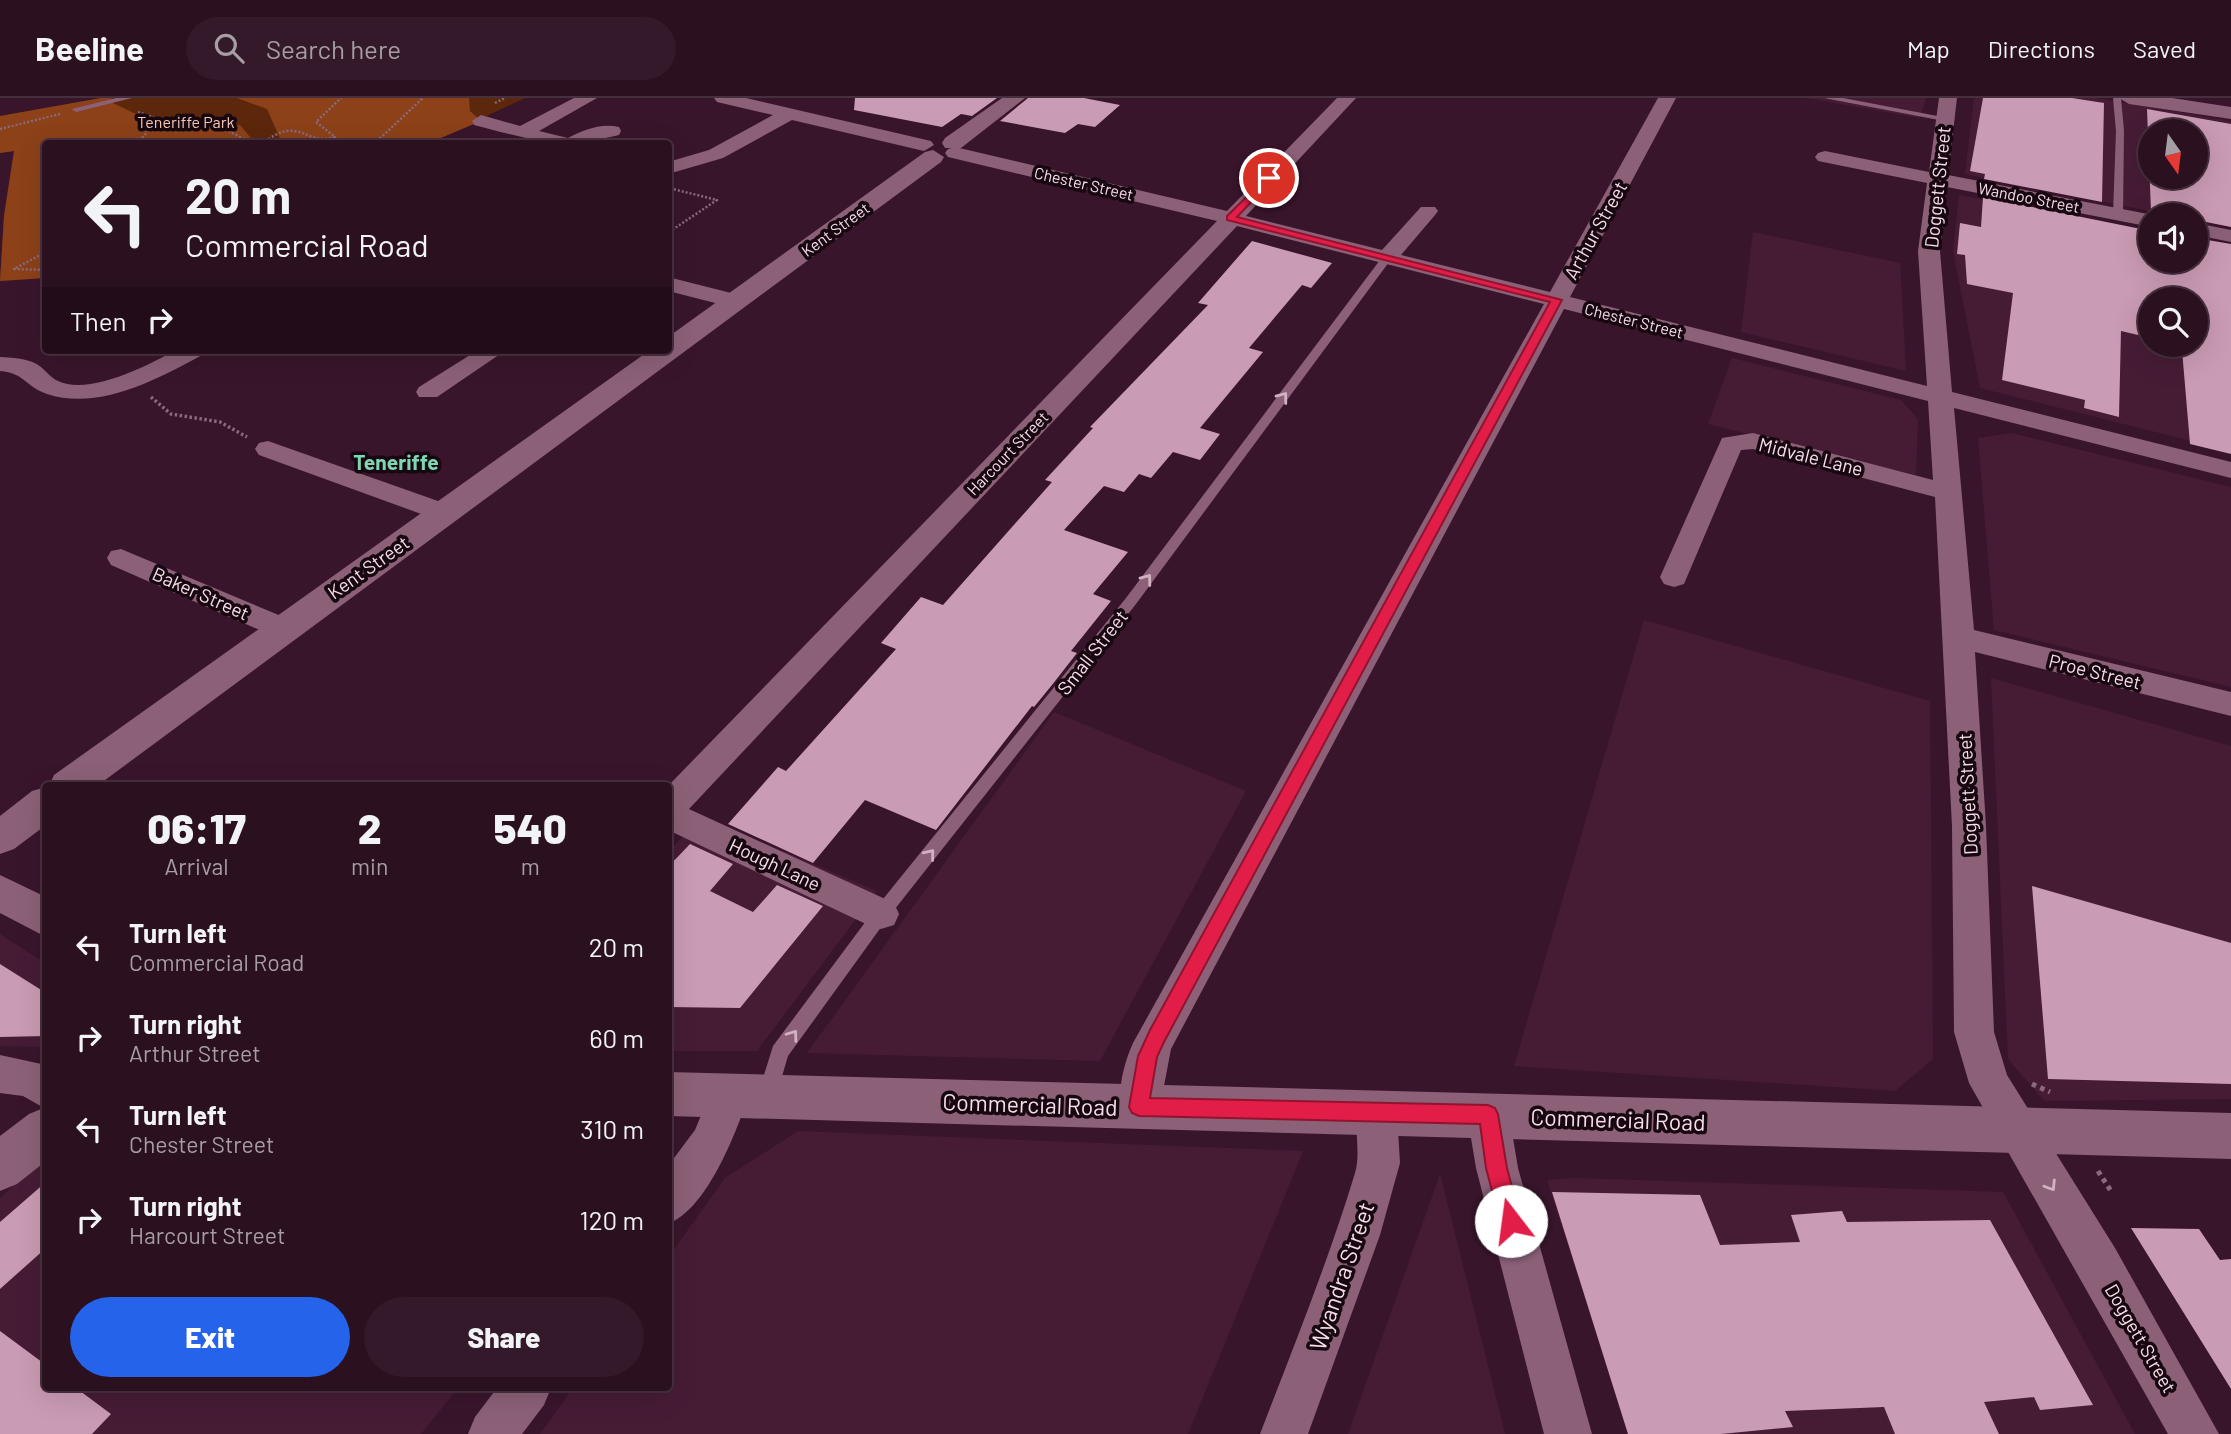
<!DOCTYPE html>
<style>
body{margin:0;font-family:Barlow,sans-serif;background:#331929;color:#f1f3f6;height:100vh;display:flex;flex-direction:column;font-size:26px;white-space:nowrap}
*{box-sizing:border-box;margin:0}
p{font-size:23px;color:#a69da5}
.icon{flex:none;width:38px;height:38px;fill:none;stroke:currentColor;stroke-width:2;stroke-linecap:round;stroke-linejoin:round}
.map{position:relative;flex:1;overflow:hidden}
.drawer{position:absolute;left:42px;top:684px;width:630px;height:609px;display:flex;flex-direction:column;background:#2b1020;border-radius:7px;box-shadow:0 7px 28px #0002,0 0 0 2px #47303e}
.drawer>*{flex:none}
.banner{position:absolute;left:42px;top:42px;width:630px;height:214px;border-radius:7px;box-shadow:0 7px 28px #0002,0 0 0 2px #47303e;background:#2b1020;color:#f1f3f6;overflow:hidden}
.needle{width:46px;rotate:166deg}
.buttons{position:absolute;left:2138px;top:21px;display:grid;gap:14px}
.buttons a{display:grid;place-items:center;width:70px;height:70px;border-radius:50%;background:#2b1020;box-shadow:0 7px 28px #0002,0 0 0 2px #47303e;font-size:35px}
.pin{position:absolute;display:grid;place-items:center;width:60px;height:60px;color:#fff;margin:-30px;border:4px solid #fff;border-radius:50%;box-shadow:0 2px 7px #0007}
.me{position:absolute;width:77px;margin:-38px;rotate:345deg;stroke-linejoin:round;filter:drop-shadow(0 0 5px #0008)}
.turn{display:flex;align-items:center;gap:24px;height:147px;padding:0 28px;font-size:32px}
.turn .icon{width:91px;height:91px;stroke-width:2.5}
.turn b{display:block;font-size:49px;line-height:60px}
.then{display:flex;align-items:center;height:66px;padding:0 28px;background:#0003;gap:14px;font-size:26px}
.eta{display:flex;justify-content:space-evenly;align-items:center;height:119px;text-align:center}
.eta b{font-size:42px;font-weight:800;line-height:49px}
.button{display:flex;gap:14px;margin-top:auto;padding:14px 28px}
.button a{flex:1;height:80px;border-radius:42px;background:#2563eb;color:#fff;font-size:28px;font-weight:800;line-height:80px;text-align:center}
.button a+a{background:#331929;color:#f1f3f6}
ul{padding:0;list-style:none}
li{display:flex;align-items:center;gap:21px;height:91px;padding:0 28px}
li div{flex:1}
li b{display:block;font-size:26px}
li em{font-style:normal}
header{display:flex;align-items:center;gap:42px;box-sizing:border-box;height:98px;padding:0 35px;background:#2b1020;border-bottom:2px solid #47303e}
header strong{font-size:33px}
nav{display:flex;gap:38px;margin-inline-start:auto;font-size:24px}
.search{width:490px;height:63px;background:#331929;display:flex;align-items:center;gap:18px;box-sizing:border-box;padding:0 24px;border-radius:38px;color:#a69da5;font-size:26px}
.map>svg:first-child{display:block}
.built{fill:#461c35;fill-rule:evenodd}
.green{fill:#5c270a}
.forest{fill:#8c4118}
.building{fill:#ca9bb4;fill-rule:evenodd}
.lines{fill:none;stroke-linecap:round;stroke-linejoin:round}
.path-far2{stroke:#8a6a7c;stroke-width:2.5;stroke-dasharray:2 2;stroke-linecap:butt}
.path-far1{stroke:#8a6a7c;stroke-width:3.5;stroke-dasharray:2.5 2.5;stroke-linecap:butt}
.path{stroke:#8a6a7c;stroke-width:5;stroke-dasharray:4.5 4.5;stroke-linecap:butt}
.lane{fill:#8c6178;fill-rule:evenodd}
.street{fill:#8c6178;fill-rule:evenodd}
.secondary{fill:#8c6178;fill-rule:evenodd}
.oneway{stroke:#d2b2c2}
.route{fill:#e11d48;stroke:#92132f;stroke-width:2}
.labels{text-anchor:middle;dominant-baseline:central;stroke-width:7;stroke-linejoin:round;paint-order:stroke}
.far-park-label{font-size:16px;fill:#f7cab6;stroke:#170710}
.far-street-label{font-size:16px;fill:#f7ddea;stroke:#170710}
.street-label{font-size:19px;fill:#f7ddea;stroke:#170710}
.far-district-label{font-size:21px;font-weight:bold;fill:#7fd6b2;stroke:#170710}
.near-street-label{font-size:23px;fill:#f7ddea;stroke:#170710}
</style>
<header>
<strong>Beeline</strong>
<div class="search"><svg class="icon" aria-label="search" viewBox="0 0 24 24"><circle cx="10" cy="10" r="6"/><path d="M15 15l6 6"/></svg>Search here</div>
<nav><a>Map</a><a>Directions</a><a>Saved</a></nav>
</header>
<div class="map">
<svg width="2231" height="1336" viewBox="0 0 2231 1336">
<rect width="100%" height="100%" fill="#39152b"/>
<g class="built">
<polygon points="1806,0 1926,0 1920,20"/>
<path d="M1974,0H2096L2231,23V129L2196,122V117H2170L1965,76ZM2151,33H2196V79H2151Z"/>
<path d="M1959,97L2151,133V163H2196L2231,353L1980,290L1953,153ZM2151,201H2196V247H2151Z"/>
<polygon points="1753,134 1900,165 1906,273 1741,234"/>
<polygon points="1732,260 1901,302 1918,321 1916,377 1708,326"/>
<polygon points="2012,335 2231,389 2231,589 1994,532 1978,340"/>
<polygon points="1644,522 1930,603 1933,961 1895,993 1514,968"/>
<polygon points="1991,580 2231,648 2231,1001 2044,1003 2008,961"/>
<polygon points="1054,614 1246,693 1100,963 807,955"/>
<polygon points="702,719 877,793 757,953 669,953 669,753"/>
<polygon points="0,836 45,865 45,949 0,948"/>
<polygon points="798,1033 1303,1053 1188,1336 540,1336 573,1290 668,1290 669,1158 725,1080"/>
<polygon points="45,1064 46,1290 458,1290 421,1336 0,1336 0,1100 32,1070"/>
<polygon points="1440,1076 1505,1336 1348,1336"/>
<polygon points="1576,1080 2003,1094 2135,1336 1628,1336 1547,1082"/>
</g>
<polygon class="green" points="101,0 525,0 429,45 46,46 45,180 0,183 4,118 14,53 0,55 0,18"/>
<g class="forest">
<polygon points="101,0 111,0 113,5 157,26 240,27 255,45 46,46 45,180 0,183 4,118 14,53 0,55 0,18"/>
<polygon points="237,0 469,0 470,13 481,23 429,45 282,45 267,11"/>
</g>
<g class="building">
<polygon points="855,0 997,0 972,18 961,16 942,29 854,12"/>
<polygon points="1028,0 1084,0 1120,7 1095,29 1078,26 1065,35 1000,23"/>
<polygon points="1983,0 2072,0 2104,5 2102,104 1984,81 1985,76 1970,73"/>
<path d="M2147,11L2231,26V129L2196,122V117H2156L2151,114ZM2151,33H2196V79H2151Z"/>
<polygon points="1983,99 2151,133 2151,163 2196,163 2196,140 2231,146 2231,356 2190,346 2182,252 2174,250 2174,247 2196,247 2196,201 2151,201 2151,240 2121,233 2119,319 2084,310 2085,302 2002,282 2013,195 1967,186 1965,157 1957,156 1960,125 1981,129"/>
<polygon points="1252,143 1332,165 1311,190 1302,187 1249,250 1263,254 1200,330 1220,336 1200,362 1173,354 1151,380 1139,376 1124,394 1104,388 1064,432 1128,454 1093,496 1111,503 1071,553 1077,555 1052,587 1034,609 1032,608 936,732 865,702 813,765 728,726 778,669 786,673 896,551 881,545 921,499 943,507 1052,384 1045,382 1093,330 1090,329 1208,207 1198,205"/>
<polygon points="690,746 733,766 710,793 753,814 777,787 823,808 740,910 668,909 668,769"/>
<polygon points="2032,788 2231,845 2231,986 2048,981"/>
<polygon points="0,866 46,895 46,938 0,939"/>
<polygon points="46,1084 46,1150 0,1191 0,1124"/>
<polygon points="1552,1094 1700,1097 1720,1147 1800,1144 1791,1117 1842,1113 1847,1124 1990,1122 2093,1307 2040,1312 2034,1299 1984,1304 1999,1336 1895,1336 1884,1309 1785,1313 1793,1329 1721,1336 1628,1336"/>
<polygon points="2131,1130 2199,1131 2220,1162 2231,1161 2231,1291"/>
<polygon points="0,1233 46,1267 46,1290 76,1290 111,1316 92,1336 0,1336"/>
</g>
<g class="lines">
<g class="path-far2">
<polyline points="495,5 505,0"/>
<polyline points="158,21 219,28 253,46"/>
<polyline points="0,31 60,16"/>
<polyline points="137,46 158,21 138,14"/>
<path d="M262,46C300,15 304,49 335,39L316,24L341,0"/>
<polyline points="374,46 423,0"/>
<polyline points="669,134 717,102 673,91"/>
<polyline points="46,154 14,171 46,172"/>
</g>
<polyline class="path-far1" points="151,299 171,316 220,324 247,339"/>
<g class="path">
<polyline points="2032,986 2050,994"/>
<polyline points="2098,1073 2111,1093"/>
</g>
<g class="lane">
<polygon points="116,0 132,0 76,14 72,11"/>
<polygon points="1824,0 1843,0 1948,20 1944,23"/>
<polygon points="2113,0 2121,0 2124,33 2123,116 2118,119 2113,116 2116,33"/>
<polygon points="1383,158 1392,160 1136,506 887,821 788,958 775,1002 768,1005 761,1002 758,996 773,948 875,811 1126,500"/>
</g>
<g class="street">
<path d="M574,0H597L539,33L568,40C584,32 600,25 619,29L621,33L619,37C560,52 532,42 474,27L472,23L481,17L520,28Z"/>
<polygon points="714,0 746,0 931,43 934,47 924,53 792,22 723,60 668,76 668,64 709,52 773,17 717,4"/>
<path d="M1337,0H1356L1246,118L1382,152L1421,109H1435L1438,113L1435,117L1401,157L1550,194L1658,0H1676L1570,199L1927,288L1918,153L1927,85L1818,63L1815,59L1818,55L1825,53L1929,74L1939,0H1957L1948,77L2153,117L2151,129L1947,89L1940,153L1952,294L2231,364V380L1954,310L1974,532L2231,594V618L1975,554L1986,728L1994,934L2007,977L2115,1150L2219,1336H2168L1969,985L1954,934L1952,728L1935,399L1753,351L1741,352L1684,486L1674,489L1664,486L1660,479L1722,340L1753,335L1933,382L1928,303L1564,211L1171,951L1160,1009L1154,1023L1139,1028L1124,1023C1115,1000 1123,967 1133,945L1544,206L1237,128L689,711L894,805L899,816L894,827L881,831L868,827L668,732V688L1217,123L948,59L945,55L948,51L955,49L1227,113Z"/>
<polygon points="2196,125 2231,132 2231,144 2196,137"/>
<polygon points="668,179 743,198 746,203 735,210 668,193"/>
<path d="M176,252H206L202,257C158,281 99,313 47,296C26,289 25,275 0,273V259C14,260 30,260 41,269C47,274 51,280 58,283C89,298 149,267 176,252Z"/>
<polygon points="478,252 506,252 437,299 419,299 416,294 419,289"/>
<polygon points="268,343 455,409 459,415 455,421 445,424 435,421 259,357 255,351 259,345"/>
<polygon points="121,451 293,523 297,530 293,537 282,540 271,537 111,467 107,460 111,453"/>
<polygon points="0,957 46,967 46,1011 23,998 0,995"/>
<path d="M729,979L743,984L749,998C735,1036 708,1110 668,1126V1068L695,1032L715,984Z"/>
<path d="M1376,996L1391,1002L1397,1016L1400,1065L1380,1137L1308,1336H1260C1293,1250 1328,1164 1355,1075C1362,1051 1351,1026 1361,1002Z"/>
<polygon points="1488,996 1503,1002 1509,1016 1518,1070 1592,1336 1544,1336 1476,1070 1467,1016 1473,1002"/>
<polygon points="497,1290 551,1290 544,1307 522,1336 468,1336 475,1319"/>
</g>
<g class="secondary">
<polygon points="1002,0 1025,0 961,50 945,50 942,45 945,40"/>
<polygon points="2119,0 2172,0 2231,9 2231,21 2129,6"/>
<polygon points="933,52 944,59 941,64 97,688 49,688 54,677 650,252 668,252 668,239 925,54"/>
<polygon points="46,689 46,727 14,751 0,756 0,718 32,693"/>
<polygon points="0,777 46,799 46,839 0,815"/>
<polygon points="668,974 2231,1015 2231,1061 668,1018"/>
<polygon points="46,1009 46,1063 17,1086 0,1093 0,1038 29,1016"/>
</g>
</g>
<defs><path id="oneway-chevron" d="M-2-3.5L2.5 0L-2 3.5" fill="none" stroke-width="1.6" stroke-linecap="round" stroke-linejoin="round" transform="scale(1.75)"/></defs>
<g class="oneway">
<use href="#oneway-chevron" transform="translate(1283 299) rotate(-53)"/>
<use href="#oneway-chevron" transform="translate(1147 481) rotate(-53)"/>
<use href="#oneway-chevron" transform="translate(930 756) rotate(-51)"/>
<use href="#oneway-chevron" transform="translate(793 937) rotate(-54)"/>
<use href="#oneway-chevron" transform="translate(2051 1088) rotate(58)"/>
</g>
<polygon class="route" points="1269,77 1272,82 1237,119 1562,202 1164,944 1157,959 1150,1000 1488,1007 1495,1010 1498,1016 1507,1070 1521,1123 1518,1131 1511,1134 1504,1131 1500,1123 1486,1070 1480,1026 1139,1018 1132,1015 1129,1009 1138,958 1150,932 1550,204 1227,122 1227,118"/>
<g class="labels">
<g class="far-park-label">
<text x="186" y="23">Teneriffe Park</text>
</g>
<g class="far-street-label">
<text transform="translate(1084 85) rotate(13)">Chester Street</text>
<text transform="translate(2029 99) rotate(11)">Wandoo Street</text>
<text transform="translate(835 131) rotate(-36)">Kent Street</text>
<text transform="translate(1634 222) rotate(14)">Chester Street</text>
<text transform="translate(1007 355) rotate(-46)">Harcourt Street</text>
</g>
<g class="street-label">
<text transform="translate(1937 89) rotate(-84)">Doggett Street</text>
<text transform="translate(1595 132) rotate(-61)">Arthur Street</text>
<text transform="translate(1811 358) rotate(14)">Midvale Lane</text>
<text transform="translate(368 469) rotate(-35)">Kent Street</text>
<text transform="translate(201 495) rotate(24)">Baker Street</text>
<text transform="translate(1092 554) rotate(-52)">Small Street</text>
<text transform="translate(2095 573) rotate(14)">Proe Street</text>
<text transform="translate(1967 696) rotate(-93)">Doggett Street</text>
<text transform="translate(775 766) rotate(25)">Hough Lane</text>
<text transform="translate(2141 1240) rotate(60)">Doggett Street</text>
</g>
<g class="far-district-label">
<text x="396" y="363">Teneriffe</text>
</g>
<g class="near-street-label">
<text transform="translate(1030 1006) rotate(2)">Commercial Road</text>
<text transform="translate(1618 1021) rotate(2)">Commercial Road</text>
<text transform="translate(1341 1178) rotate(-71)">Wyandra Street</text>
</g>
</g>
</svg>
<div class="buttons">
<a><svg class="needle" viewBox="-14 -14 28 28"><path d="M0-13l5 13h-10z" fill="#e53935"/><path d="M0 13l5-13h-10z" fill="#a69da5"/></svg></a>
<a><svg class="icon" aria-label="sound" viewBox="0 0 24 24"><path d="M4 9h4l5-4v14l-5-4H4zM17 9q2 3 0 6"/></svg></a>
<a><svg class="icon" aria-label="search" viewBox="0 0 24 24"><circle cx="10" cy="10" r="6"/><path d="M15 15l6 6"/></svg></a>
</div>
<div class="pin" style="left:1269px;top:80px;background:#d93025"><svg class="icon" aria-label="arrive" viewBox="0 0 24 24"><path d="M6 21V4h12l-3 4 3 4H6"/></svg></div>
<svg class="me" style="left:1511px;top:1123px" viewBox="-20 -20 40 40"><circle r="19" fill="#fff"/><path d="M0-13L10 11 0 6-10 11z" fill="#e11d48"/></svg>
<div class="banner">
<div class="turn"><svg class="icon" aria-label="left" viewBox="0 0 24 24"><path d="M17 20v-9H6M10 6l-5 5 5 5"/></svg><div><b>20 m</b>Commercial Road</div></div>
<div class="then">Then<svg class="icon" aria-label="right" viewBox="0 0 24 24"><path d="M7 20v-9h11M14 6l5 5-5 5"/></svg></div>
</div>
<section class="drawer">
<div class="eta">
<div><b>06:17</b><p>Arrival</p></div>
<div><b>2</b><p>min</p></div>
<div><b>540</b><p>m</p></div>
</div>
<ul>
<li><svg class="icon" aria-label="left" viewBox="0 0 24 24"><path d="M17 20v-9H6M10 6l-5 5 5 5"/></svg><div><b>Turn left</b><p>Commercial Road</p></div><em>20 m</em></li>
<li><svg class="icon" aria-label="right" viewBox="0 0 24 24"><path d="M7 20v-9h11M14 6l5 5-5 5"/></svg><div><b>Turn right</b><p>Arthur Street</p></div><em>60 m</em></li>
<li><svg class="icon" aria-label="left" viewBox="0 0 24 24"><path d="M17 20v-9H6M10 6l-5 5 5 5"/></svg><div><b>Turn left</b><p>Chester Street</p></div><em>310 m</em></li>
<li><svg class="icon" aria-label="right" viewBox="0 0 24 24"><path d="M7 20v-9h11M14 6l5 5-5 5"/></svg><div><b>Turn right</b><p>Harcourt Street</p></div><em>120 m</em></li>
</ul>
<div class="button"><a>Exit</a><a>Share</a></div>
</section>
</div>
